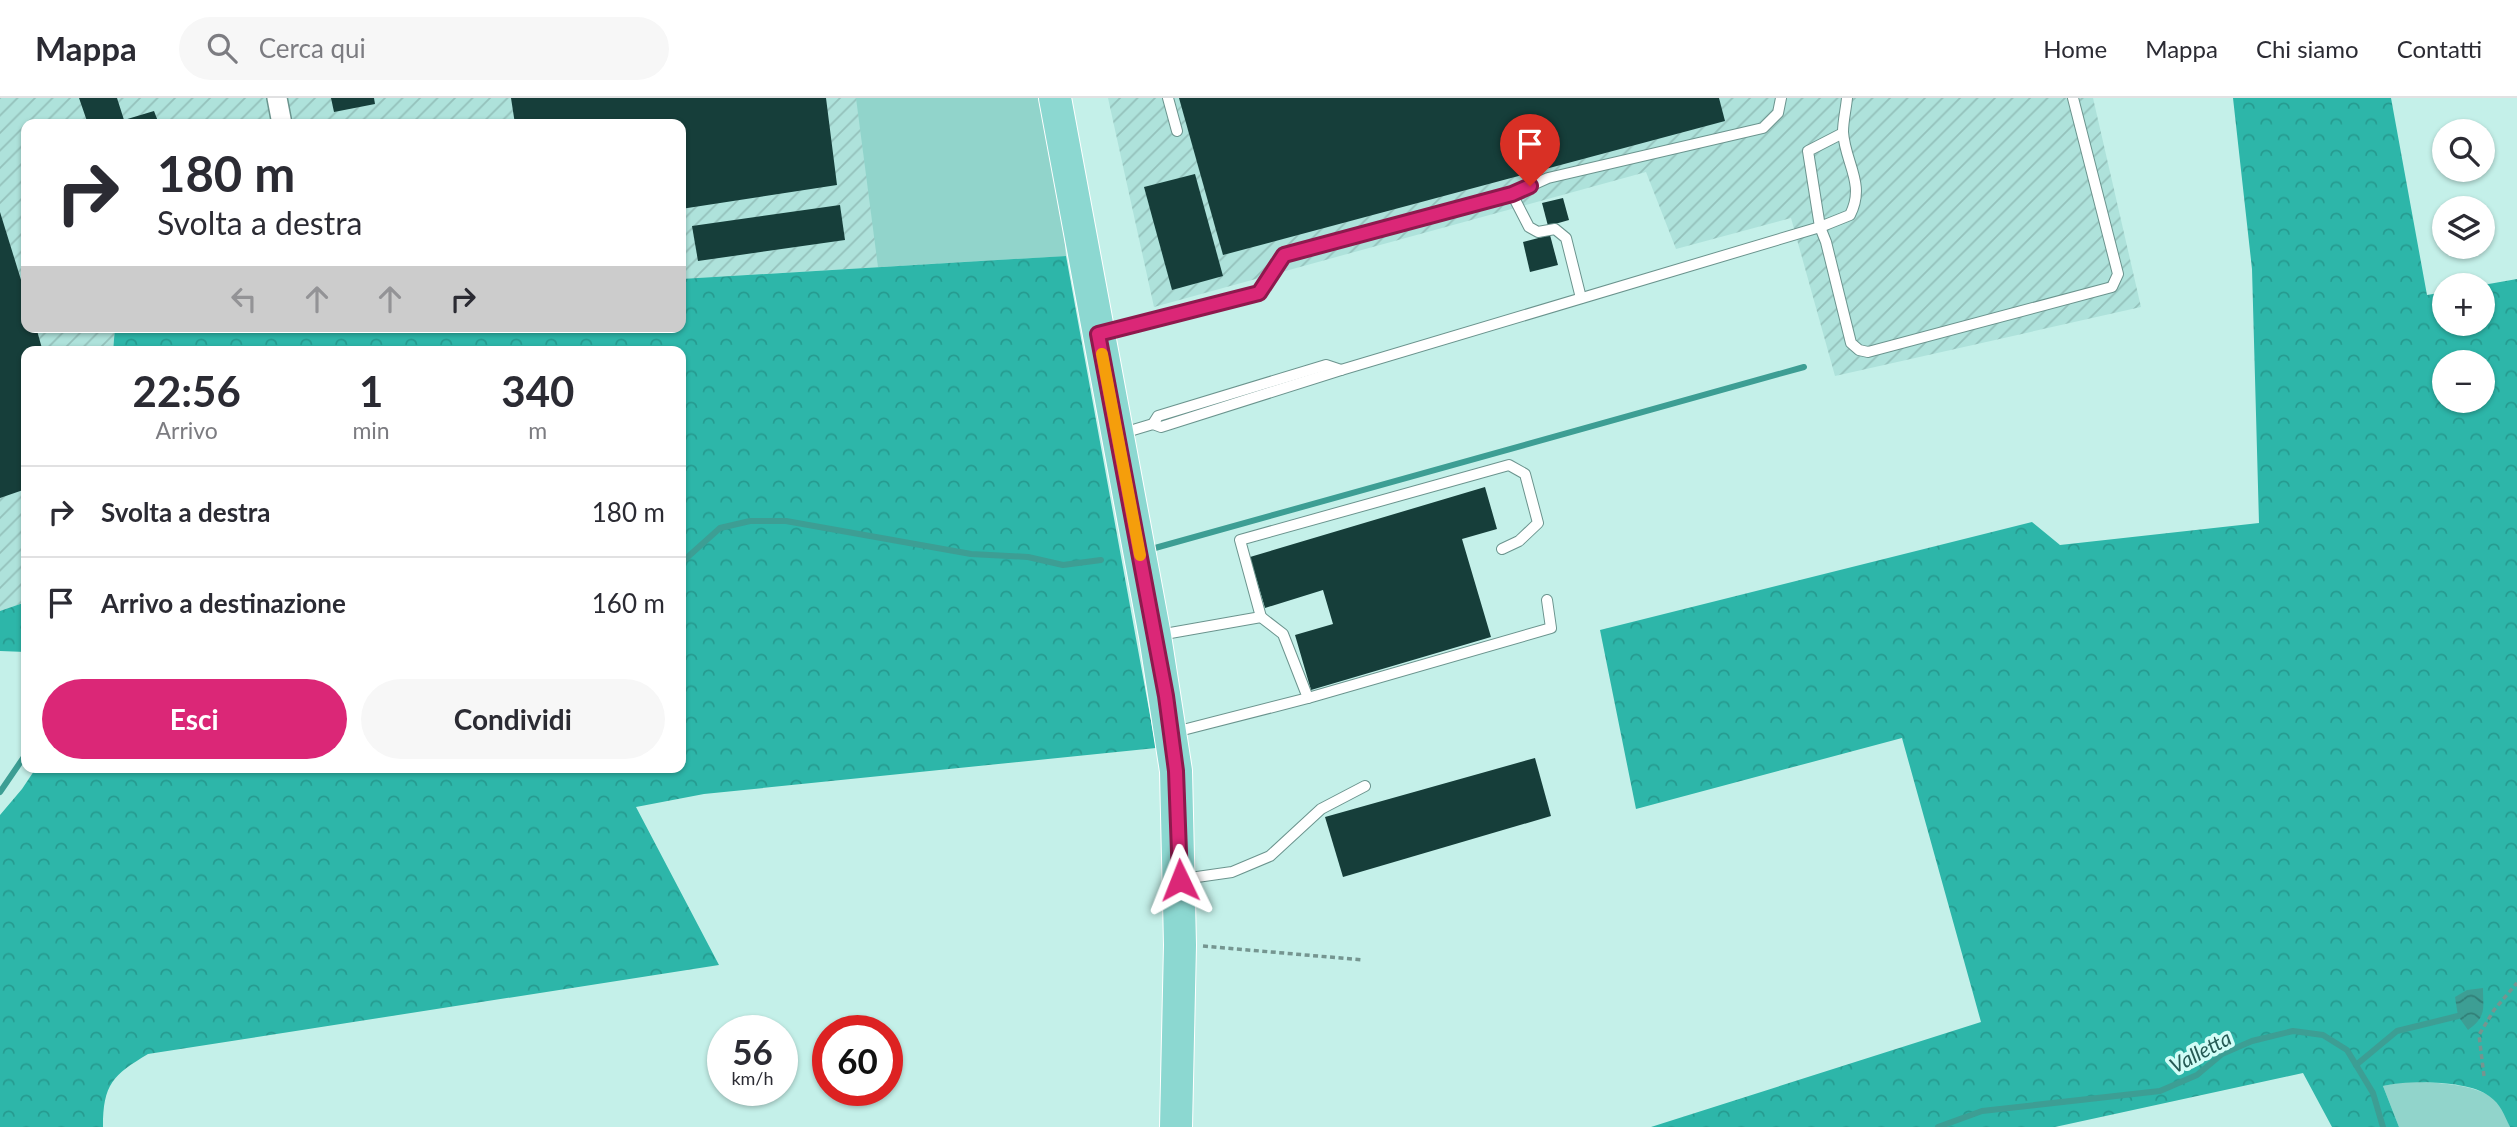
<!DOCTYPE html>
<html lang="it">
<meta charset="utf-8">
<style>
body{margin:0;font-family:Lato,sans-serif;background:#f7f7f7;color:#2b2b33;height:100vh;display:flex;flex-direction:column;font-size:26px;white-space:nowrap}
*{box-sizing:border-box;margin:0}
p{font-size:23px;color:#7c7c81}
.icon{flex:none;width:38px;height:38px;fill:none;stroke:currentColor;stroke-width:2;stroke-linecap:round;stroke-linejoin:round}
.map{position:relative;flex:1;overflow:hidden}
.side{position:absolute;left:21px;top:248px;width:665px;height:427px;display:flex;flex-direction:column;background:#fff;border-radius:14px;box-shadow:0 2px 5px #0004}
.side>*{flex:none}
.top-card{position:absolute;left:21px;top:21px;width:665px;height:214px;border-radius:14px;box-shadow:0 2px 5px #0004;background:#fff;color:#2b2b33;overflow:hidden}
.buttons{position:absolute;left:2432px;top:21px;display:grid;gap:14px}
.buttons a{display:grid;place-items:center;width:63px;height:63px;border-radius:50%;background:#fff;box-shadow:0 2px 5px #0004;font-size:35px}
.speed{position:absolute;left:707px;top:917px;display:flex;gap:14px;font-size:35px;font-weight:700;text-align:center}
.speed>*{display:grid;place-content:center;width:91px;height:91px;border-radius:50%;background:#fff;box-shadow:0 2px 5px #0004;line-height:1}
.speed small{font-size:18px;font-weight:400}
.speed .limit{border:10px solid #d22;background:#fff;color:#111}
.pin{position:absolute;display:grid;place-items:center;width:60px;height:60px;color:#fff;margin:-72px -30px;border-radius:50% 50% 50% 0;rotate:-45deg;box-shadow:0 0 7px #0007}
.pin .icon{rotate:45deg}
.me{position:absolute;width:77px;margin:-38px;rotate:358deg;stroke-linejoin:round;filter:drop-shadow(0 0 5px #0008)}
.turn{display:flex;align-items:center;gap:24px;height:147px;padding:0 21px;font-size:32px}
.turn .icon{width:91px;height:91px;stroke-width:2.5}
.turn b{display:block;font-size:49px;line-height:60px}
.lanes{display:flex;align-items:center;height:66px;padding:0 21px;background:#0003;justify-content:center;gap:35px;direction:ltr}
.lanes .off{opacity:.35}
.eta{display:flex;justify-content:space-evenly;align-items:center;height:119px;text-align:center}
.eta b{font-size:42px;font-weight:700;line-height:49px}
.button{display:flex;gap:14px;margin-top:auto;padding:14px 21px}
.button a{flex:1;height:80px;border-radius:42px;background:#db2777;color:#fff;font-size:28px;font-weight:700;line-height:80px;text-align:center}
.button a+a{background:#f7f7f7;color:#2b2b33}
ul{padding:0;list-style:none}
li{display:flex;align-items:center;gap:21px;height:91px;padding:0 21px;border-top:2px solid #e1e1e2}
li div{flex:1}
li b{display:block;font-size:26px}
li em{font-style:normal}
header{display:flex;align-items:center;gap:42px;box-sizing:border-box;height:98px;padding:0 35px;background:#fff;border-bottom:2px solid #e1e1e2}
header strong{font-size:33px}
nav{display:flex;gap:38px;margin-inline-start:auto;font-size:24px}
.search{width:490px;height:63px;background:#f7f7f7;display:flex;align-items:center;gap:18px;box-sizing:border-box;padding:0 24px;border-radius:38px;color:#7c7c81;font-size:26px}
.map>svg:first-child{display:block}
.industrial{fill:url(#industrial-furrows)}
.grass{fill:#91d4cb}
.forest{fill:url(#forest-crowns);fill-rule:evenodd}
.water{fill:url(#water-waves)}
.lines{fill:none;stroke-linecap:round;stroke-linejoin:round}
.stream{stroke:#3d9e94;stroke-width:6}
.building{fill:#163e3a}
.lane-casing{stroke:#6b948e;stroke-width:12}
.street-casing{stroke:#6b948e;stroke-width:22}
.primary-casing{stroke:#fff;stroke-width:34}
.path{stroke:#759590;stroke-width:3.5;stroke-dasharray:5 3.5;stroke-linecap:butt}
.lane{stroke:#fff;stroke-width:10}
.street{stroke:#fff;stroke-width:19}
.primary{stroke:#8cd8d1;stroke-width:32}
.route-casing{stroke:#8e194d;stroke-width:18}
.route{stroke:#db2777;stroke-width:12}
.slow{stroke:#f59e0b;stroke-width:12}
.labels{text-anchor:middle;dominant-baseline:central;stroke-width:7;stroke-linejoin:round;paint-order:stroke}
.water-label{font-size:21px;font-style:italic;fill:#255a54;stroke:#d1fdf7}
</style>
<header>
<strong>Mappa</strong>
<div class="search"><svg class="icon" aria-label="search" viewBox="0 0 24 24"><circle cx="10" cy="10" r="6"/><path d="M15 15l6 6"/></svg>Cerca qui</div>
<nav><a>Home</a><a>Mappa</a><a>Chi siamo</a><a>Contatti</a></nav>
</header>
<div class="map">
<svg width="2517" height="1029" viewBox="0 0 2517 1029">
<defs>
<pattern id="industrial-furrows" width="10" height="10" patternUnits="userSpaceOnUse" patternTransform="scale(1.75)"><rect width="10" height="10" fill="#aee2db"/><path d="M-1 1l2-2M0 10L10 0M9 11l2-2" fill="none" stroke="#94c1bb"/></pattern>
<pattern id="forest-crowns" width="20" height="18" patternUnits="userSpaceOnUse" patternTransform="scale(1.75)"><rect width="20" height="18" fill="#2db6a9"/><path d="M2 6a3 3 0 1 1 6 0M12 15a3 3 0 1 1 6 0" fill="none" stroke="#269b90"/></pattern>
<pattern id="water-waves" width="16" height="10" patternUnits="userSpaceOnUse" patternTransform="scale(1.75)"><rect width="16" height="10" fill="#3d9e94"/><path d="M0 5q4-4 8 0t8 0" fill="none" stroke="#317f77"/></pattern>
</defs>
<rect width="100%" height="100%" fill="#c4f0e9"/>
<g class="industrial">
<polygon points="0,0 1037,0 1066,158 681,181 681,26 26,26 26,229 115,229 113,254 26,254 26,504 0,513"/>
<polygon points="1108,0 2093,0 2141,209 1835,278 1791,120 1676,151 1646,74 1154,209"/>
</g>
<g class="grass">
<polygon points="856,0 1044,0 1058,74 1066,158 878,169"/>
<path d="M2405,983C2432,985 2484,984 2501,1008C2505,1014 2507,1022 2510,1029H2399L2383,988Z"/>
</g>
<g class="forest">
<path d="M2233,0H2391L2427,197L2445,194V226H2483V187L2517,181V1029H2510C2504,1017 2501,1006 2489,998C2468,982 2407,982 2383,988L2399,1029H2332L2303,975L2055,1029H1651L1981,924L1902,640L1636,711L1600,532L2032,424L2060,447L2259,425L2252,171ZM2445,264H2483V303H2445Z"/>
<path d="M1066,158L1156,650L704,696L636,709L719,867L148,956C113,977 103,986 103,1029H0V717L22,691L36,670H681V254H113L115,229H681V181Z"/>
<polygon points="26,504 26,554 0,553 0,513"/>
</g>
<path class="water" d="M2483,890C2483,911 2487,918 2468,932L2458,918L2455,899L2467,892Z"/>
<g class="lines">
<g class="stream">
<polyline points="1155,450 1804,269"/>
<polyline points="681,465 720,430 750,423 786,423 971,456 1028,459 1063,467 1101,462"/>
<polyline points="0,694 26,656"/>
<polyline points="2356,967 2397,933 2458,918"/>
<polyline points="1938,1029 1982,1013 2160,993 2197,977 2222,956 2252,943 2293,933 2323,937 2347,952 2373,995 2383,1029"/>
</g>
</g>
<g class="building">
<polygon points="79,0 117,0 124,22 154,13 159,26 88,26"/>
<polygon points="331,0 374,0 375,6 334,14"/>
<polygon points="511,0 826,0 837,87 681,111 681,26 515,26"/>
<polygon points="1179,0 1719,0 1725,23 1223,157"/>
<polygon points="1195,76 1223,178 1172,192 1144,89"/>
<polygon points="1563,100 1569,122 1548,128 1542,105"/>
<polygon points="840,107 845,142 698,163 692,128"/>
<polygon points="0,114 26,198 26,229 36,229 43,254 26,254 26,391 0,400"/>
<polygon points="1550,137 1558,167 1530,174 1523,144"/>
<polygon points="1485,389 1497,431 1462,441 1491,539 1311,592 1295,537 1333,526 1323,492 1265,510 1250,459"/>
<polygon points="1535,660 1551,718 1343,779 1325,719"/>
</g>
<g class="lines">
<g class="lane-casing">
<g id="lane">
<polyline points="1168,0 1177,33"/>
<polyline points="1843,35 1808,53 1820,129 1826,144 1851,245 1859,252 1868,254 2112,189 2118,176 2073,0"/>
<polyline points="1512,96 1529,129 1538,134 1555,131 1566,140 1581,200"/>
<polyline points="1104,235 1259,195 1284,157 1512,96 1548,80 1763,30 1778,15 1781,0"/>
<polyline points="1153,326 1158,318 1326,267 1341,272"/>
<path d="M1123,335L1153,326L1161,329L1341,272L1820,129L1850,117C1866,86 1845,65 1843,34C1843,23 1846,11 1847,0"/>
<polyline points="1159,537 1261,519 1240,442 1509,367 1525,376 1538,425 1519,443 1502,451"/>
<polyline points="1308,600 1551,530 1547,502"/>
<polyline points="1175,634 1308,600 1283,536 1261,519"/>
<polyline points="1183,781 1232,774 1270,758 1321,711 1365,688"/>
</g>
</g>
<g class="street-casing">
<polyline id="street" points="277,0 282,26"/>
</g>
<g class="primary-casing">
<polyline id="primary" points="1055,0 1155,538 1176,673 1180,847 1176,1029"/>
</g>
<g class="path">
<polyline points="1203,848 1363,862"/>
<polyline points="2484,978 2479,937 2494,912 2517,885"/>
</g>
<use href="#lane" class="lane"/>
<use href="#street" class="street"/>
<use href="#primary" class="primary"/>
</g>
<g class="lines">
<g class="route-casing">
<polyline id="route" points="1180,782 1176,673 1166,598 1098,236 1259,195 1284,157 1512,96 1530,88"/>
</g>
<use href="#route" class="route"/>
<polyline class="slow" points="1102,256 1140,457"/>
</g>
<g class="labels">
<g class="water-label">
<text transform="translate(2200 953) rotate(-28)">Valletta</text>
</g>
</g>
</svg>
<div class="buttons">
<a><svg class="icon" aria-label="search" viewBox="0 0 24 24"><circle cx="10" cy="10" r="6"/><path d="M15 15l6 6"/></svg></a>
<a><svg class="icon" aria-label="layers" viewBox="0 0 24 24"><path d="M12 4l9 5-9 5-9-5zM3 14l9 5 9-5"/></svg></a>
<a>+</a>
<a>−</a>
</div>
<div class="speed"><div>56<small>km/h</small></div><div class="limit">60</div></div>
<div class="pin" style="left:1530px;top:88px;background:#d93025"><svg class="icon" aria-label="arrive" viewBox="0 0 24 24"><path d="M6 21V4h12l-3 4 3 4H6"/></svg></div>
<svg class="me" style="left:1180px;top:782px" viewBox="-20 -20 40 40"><path d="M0-17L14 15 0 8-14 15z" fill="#db2777" stroke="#fff" stroke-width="4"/></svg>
<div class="top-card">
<div class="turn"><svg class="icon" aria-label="right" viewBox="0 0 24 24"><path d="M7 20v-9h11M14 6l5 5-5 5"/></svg><div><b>180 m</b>Svolta a destra</div></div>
<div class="lanes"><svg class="icon off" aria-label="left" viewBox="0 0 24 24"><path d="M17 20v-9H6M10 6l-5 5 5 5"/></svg><svg class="icon off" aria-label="ahead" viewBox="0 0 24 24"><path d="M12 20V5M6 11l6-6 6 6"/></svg><svg class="icon off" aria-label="ahead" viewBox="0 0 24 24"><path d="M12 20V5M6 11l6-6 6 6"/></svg><svg class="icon" aria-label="right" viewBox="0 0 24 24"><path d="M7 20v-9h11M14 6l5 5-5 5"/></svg></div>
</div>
<section class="side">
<div class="eta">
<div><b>22:56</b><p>Arrivo</p></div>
<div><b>1</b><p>min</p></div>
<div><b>340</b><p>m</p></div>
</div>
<ul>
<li><svg class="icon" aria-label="right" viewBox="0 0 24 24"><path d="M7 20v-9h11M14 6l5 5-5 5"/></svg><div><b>Svolta a destra</b></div><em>180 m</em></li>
<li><svg class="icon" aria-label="arrive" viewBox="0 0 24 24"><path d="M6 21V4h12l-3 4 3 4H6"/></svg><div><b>Arrivo a destinazione</b></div><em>160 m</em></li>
</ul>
<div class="button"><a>Esci</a><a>Condividi</a></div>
</section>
</div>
